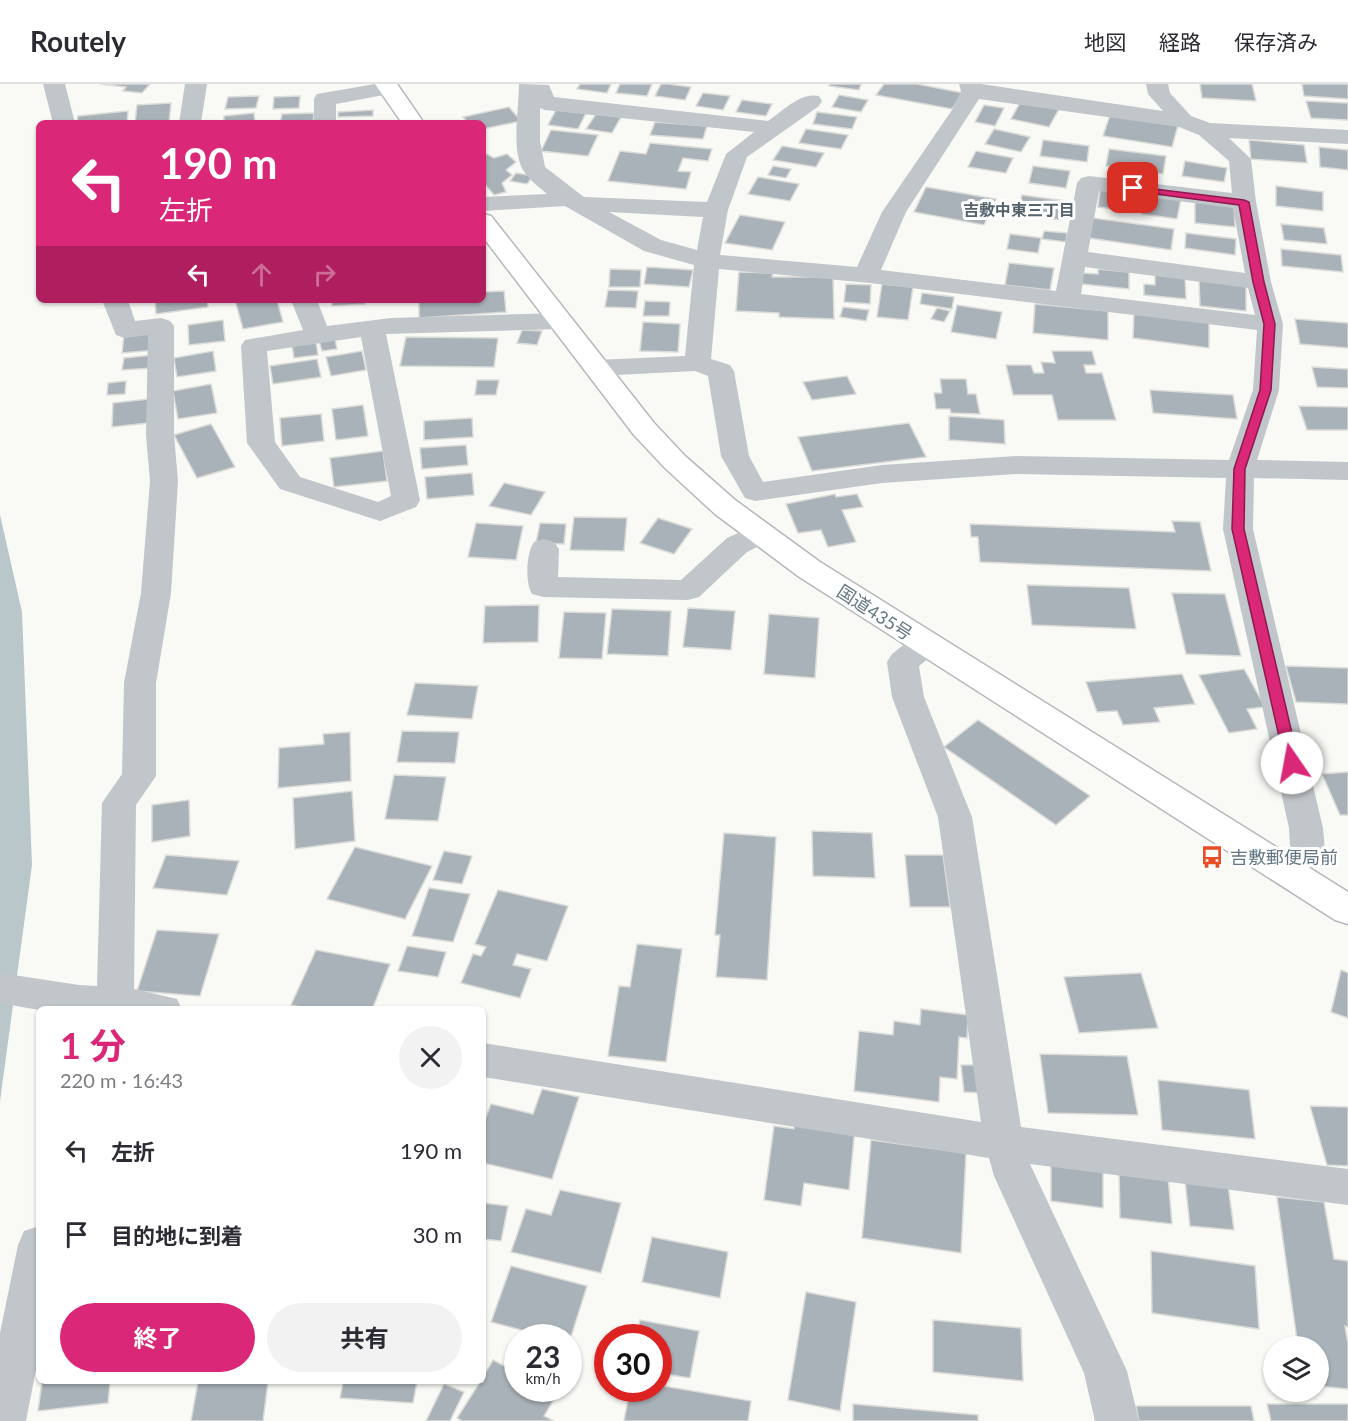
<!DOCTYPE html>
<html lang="ja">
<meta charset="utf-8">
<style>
body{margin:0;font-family:Lato,"Noto Sans JP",sans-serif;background:#f2f2f3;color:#2b2b33;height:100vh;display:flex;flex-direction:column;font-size:22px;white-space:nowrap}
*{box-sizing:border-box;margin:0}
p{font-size:20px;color:#7c7c81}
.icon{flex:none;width:33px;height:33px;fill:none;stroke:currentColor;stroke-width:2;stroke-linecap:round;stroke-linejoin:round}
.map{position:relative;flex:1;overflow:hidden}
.panel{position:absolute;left:36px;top:922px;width:450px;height:378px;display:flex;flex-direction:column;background:#fff;border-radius:9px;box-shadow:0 2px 4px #0004}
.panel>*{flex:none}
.hud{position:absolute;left:36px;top:36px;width:450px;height:183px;border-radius:9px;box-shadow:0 2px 4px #0004;background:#db2777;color:#fff;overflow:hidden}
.buttons{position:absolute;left:1263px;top:1252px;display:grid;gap:12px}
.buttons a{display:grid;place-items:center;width:66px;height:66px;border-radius:50%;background:#fff;box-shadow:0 2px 4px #0004;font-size:30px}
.speed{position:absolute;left:504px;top:1240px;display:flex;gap:12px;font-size:30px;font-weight:700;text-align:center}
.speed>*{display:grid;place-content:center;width:78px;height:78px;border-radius:50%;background:#fff;box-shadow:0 2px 4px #0004;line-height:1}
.speed small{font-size:15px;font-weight:400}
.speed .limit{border:9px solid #d22;background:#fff;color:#111}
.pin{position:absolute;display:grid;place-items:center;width:51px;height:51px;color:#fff;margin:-26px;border-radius:12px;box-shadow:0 3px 9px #0006}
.me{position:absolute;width:66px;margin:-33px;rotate:348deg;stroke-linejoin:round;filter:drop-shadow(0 0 4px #0008)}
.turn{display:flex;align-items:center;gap:21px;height:126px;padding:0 24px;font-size:27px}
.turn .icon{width:78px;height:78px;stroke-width:2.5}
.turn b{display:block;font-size:42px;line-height:51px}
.lanes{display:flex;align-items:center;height:57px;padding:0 24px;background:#0003;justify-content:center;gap:30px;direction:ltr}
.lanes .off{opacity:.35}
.round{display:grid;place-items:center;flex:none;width:63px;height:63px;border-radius:32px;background:#f2f2f3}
.overview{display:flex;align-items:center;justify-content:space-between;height:102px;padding:0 24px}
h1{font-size:36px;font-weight:700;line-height:45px;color:#db2777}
.button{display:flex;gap:12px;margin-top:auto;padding:12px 24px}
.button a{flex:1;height:69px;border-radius:36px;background:#db2777;color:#fff;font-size:24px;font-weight:700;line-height:69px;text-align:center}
.button a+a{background:#f2f2f3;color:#2b2b33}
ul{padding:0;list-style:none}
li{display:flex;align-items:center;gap:18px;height:84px;padding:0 24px}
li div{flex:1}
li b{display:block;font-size:22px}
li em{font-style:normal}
header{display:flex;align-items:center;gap:36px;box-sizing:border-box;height:84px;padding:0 30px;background:#fff;border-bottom:2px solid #e1e1e2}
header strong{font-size:28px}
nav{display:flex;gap:33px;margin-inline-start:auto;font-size:21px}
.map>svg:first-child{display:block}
.water{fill:#b9c6ca}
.building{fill:#a9b2b8;stroke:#dbdbd8;stroke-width:1.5}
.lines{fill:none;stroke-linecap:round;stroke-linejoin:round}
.trunk-casing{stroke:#b5b9bc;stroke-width:3}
.minor{fill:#c1c6ca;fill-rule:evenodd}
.trunk{fill:#fff;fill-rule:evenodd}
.route{fill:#db2777;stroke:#8e194d;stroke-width:1.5}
.labels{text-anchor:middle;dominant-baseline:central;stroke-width:6;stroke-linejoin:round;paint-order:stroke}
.far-neighbourhood-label{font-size:16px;font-weight:bold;fill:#55636d;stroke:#fff}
.street-label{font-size:18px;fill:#637682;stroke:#fff}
.poi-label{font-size:18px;fill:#637682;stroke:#fff;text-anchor:start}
</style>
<header>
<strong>Routely</strong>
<nav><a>地図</a><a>経路</a><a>保存済み</a></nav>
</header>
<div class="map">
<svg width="1348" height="1337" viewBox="0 0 1348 1337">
<rect width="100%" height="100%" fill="#f9f9f6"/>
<polygon class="water" points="0,431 22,528 32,781 0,1017"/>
<g class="building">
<polygon points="100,0 150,0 142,9 123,7 126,3"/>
<polygon points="580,0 611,0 607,9 577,5"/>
<polygon points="620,0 652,0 647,12 616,9"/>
<polygon points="661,0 668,0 691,3 685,16 655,12"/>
<polygon points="830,0 861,0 859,6 829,2"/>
<polygon points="884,0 917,0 963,9 952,25 876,11"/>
<polygon points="1200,0 1252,0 1256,17 1202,14"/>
<polygon points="1302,0 1348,0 1348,15 1304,12"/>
<polygon points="703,9 730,12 723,26 696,22"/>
<polygon points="839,11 868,16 861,28 832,23"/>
<polygon points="259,12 256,24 225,25 228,13"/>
<polygon points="300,12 299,24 273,25 274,13"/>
<polygon points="742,16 772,20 766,32 736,28"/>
<polygon points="1021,17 1059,25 1049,43 1011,35"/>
<polygon points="1306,17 1348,19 1348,36 1311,34"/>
<polygon points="171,19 169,39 135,39 137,21"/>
<polygon points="984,21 1004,24 995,42 975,38"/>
<polygon points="509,23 521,37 483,45 483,39 468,39 463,33"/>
<polygon points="373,26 373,32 338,33 338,28"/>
<polygon points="556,26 586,29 578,45 548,41"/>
<polygon points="128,27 127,39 77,39 78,32"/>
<polygon points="817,28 857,33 852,45 813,40"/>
<polygon points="254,29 255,39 224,39 224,32"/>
<polygon points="314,29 313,39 280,39 282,30"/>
<polygon points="596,30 621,33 612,49 586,45"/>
<polygon points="1110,31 1178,41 1172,63 1103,52"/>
<polygon points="655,38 707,42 703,55 650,51"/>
<polygon points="806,45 848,51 841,65 799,59"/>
<polygon points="994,45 1030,53 1021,68 985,60"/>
<polygon points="551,46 598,51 588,72 541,67"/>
<polygon points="1043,56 1089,62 1087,78 1040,72"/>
<polygon points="1249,56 1304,61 1307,79 1251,75"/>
<polygon points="650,59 712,65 708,77 683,74 678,87 691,88 686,105 608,97 620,67 646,70"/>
<polygon points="782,62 824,69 816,83 773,76"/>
<polygon points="1319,63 1348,66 1348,86 1320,83"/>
<polygon points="1109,65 1166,72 1163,90 1106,82"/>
<polygon points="976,67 1013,74 1006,89 968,83"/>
<polygon points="487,70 494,74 507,70 516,78 506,86 512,91 502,99 506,108 494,111 483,98 483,71"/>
<polygon points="1185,77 1227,84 1224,98 1182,92"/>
<polygon points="773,82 791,85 786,94 768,91"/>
<polygon points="1033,82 1070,87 1066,104 1029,99"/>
<polygon points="516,89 533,92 527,100 510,97"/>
<polygon points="758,93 799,100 790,117 748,110"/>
<polygon points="1276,102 1323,108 1323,127 1276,122"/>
<polygon points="926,103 996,115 984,141 914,128"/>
<polygon points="1100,105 1138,110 1136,128 1098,123"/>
<polygon points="1146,110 1181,115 1177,135 1142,130"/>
<polygon points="1022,111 1065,117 1061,136 1017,130"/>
<polygon points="1195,117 1234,121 1235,143 1195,139"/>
<polygon points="740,131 785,138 772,166 725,159"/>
<polygon points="1093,134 1174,145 1171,166 1089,154"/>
<polygon points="1281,140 1324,144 1327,160 1284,156"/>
<polygon points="1044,147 1067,149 1066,158 1042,155"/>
<polygon points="1186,149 1236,155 1235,171 1185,164"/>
<polygon points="1010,150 1041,154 1038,169 1007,165"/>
<polygon points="1281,165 1341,171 1343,188 1282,182"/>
<polygon points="1009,179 1054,184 1050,206 1005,201"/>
<polygon points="647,183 693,186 689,203 644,200"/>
<polygon points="610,185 641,186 640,203 609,203"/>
<polygon points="1098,185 1129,188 1129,205 1082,200 1082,189 1098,190"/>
<polygon points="739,188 773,189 772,193 833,193 834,235 779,233 779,229 736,227"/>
<polygon points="1155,191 1185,194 1186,215 1144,211 1144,200 1155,201"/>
<polygon points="1199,196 1246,202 1246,227 1200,222"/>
<polygon points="846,200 871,201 870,220 844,218"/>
<polygon points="882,200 913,203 908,236 877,233"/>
<polygon points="608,206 638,207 636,224 605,223"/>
<polygon points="504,207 506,228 419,234 419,216 483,216 483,208"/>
<polygon points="922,209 954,213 952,225 920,220"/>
<polygon points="155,216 207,216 208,223 156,230"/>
<polygon points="235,216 277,216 283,238 243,245"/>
<polygon points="332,216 365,216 365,220 332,222"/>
<polygon points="645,217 670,218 669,232 643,232"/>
<polygon points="1035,220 1108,227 1108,256 1033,249"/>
<polygon points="957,221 1002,228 996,255 951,248"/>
<polygon points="843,223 869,226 866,237 840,233"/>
<polygon points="937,224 950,227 944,238 931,235"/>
<polygon points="1134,229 1209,238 1209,264 1133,254"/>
<polygon points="1295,235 1348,239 1348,264 1300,260"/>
<polygon points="223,236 225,257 189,261 188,241"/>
<polygon points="643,238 680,240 678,268 640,267"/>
<polygon points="522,246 542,247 537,261 517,259"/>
<polygon points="158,249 156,266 122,269 124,251"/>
<polygon points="406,253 498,254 494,283 400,282"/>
<polygon points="335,255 337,265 322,267 319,257"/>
<polygon points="316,258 318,271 294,274 292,261"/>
<polygon points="213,267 216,287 177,293 174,274"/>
<polygon points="362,267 366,286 331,292 326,273"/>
<polygon points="1052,267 1092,267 1096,281 1084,281 1086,289 1102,289 1116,336 1058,336 1052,311 1013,311 1006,281 1031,281 1034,289 1044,289 1041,278 1055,279"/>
<polygon points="153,271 152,284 122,286 124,274"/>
<polygon points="317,275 321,293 273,300 270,282"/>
<polygon points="1312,283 1348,285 1348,304 1317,303"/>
<polygon points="847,292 856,310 812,316 803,298"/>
<polygon points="940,295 966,295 968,310 976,310 980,330 951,329 950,325 936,325 934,309 942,309"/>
<polygon points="477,296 499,296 496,311 475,311"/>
<polygon points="126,297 125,310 107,311 108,299"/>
<polygon points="211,300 217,329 178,335 173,307"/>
<polygon points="1150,306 1233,311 1237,335 1153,329"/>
<polygon points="149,315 148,339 112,343 113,319"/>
<polygon points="363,321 368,352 336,356 332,325"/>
<polygon points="1299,322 1348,323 1348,346 1307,346"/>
<polygon points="321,330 324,357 282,362 280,334"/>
<polygon points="949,332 1004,336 1005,360 949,356"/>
<polygon points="472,334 473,353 424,356 424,337"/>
<polygon points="909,339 926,373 812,387 798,353"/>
<polygon points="211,340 235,383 197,394 174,351"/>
<polygon points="466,361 468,381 422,385 420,364"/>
<polygon points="383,367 387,397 334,403 330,374"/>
<polygon points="472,389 474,411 427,415 425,393"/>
<polygon points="504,399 545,408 531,431 489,422"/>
<polygon points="835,410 836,413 857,410 863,423 842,426 856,458 828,463 821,446 798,449 786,420"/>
<polygon points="574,433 627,434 624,467 570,466"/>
<polygon points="658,434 692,445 674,470 640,459"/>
<polygon points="1172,437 1200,438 1211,487 980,478 978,453 971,453 970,440 1175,448"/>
<polygon points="476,439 523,442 516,476 468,473"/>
<polygon points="540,439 566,440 564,460 536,459"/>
<polygon points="1027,501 1129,504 1136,545 1032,541"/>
<polygon points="1172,509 1225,510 1241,572 1186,570"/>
<polygon points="539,521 538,558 483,559 485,522"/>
<polygon points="688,524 735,527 731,566 683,563"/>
<polygon points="612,525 671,527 668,572 607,570"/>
<polygon points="564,528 606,529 602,575 559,574"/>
<polygon points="769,530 819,534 815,594 764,590"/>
<polygon points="1286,582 1348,584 1348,620 1296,618"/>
<polygon points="1244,585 1265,623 1247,625 1257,645 1229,649 1199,591"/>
<polygon points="1182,590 1195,620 1154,624 1160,638 1123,641 1117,627 1097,628 1086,598"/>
<polygon points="415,599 478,602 472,635 407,631"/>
<polygon points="978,636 1090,712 1056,741 944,663"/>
<polygon points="402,647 459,648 455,679 397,678"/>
<polygon points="350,648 351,697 278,704 279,664 324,660 323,650"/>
<polygon points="1348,688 1348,731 1340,731 1322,690"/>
<polygon points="394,691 446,693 438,737 385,735"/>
<polygon points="352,707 355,757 295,765 293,714"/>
<polygon points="189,716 190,752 152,758 152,721"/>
<polygon points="812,747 872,749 875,794 813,792"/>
<polygon points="724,749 776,753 767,896 716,893 720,851 715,851"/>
<polygon points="355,763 432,782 405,835 327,815"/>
<polygon points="444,767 472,772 462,800 433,796"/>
<polygon points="166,771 239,777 227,811 153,804"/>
<polygon points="905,771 943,771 950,823 910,823"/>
<polygon points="429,804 470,810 453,858 412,852"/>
<polygon points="498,806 568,822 547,877 517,870 513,881 531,885 520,914 461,899 473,870 481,872 486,863 475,860"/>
<polygon points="157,846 219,850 200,912 137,907"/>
<polygon points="637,860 682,865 666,978 608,972 619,902 630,903"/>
<polygon points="407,862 446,868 438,893 398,887"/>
<polygon points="316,866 390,880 372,926 317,926 291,921"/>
<polygon points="1341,886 1348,889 1348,934 1331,928"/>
<polygon points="1141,889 1158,944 1079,949 1064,893"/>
<polygon points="921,925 968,931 967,954 959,953 957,995 940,993 939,1018 854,1007 859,947 893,951 894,937 920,941"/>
<polygon points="1040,970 1127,972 1138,1031 1048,1029"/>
<polygon points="961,981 980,981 983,1009 964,1008"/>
<polygon points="1158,996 1249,1006 1255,1055 1162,1046"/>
<polygon points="542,1005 579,1013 552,1095 483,1079 483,1041 491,1020 533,1030"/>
<polygon points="1310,1022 1348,1023 1348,1082 1327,1081"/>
<polygon points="795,1036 855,1044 849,1106 804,1099 801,1122 764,1116 774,1042 794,1045"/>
<polygon points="871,1056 966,1069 961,1169 862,1154"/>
<polygon points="1051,1075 1103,1082 1103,1124 1051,1117"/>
<polygon points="1119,1087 1168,1092 1172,1140 1120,1134"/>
<polygon points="1185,1096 1228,1101 1234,1146 1190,1142"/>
<polygon points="560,1106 621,1119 601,1189 511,1168 526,1125 551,1131"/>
<polygon points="1277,1113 1324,1118 1334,1175 1348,1177 1348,1243 1345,1242 1348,1260 1348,1305 1318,1302 1318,1263 1298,1263"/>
<polygon points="483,1119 508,1122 501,1157 483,1155"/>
<polygon points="652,1153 728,1168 720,1214 642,1198"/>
<polygon points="1151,1167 1255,1182 1259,1245 1152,1229"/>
<polygon points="511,1182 587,1202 569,1259 568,1254 551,1254 491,1238"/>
<polygon points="806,1208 856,1218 840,1327 788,1316"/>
<polygon points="640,1236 699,1247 690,1294 658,1289 658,1254 637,1254"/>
<polygon points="933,1236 1021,1244 1023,1297 933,1288"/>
<polygon points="493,1276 518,1289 518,1305 548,1305 557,1310 544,1332 554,1337 462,1337 457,1334 480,1298 483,1298 483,1293"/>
<polygon points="42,1298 110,1298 108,1319 38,1327"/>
<polygon points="198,1298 268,1298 263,1337 191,1337"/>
<polygon points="343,1298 417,1298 413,1319 340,1314"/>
<polygon points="444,1300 464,1308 450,1337 426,1337"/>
<polygon points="658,1301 751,1317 748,1337 624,1337 630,1305 658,1305"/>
<polygon points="853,1320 978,1331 978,1337 853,1337"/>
<polygon points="1267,1320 1348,1320 1348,1337 1271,1337"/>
<polygon points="1136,1322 1251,1322 1254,1337 1139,1337"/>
</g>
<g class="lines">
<g class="trunk-casing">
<g id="trunk">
<polygon points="375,0 397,0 424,39 402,39"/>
<polygon points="483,130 491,132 654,339 685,372 735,416 820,478 1348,808 1348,840 1335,836 798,492 715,430 665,384 634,351 483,153"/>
</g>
</g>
<g class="minor">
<polygon points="43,0 65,0 75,39 53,39"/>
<polygon points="185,0 207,0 201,39 179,39"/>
<polygon points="375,0 397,0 400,4 397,9 389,10 336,20 336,39 314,39 314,15 317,10"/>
<path d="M519,0L549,1L554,13L768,37C783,27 800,8 819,12L822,17L819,22L747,73L728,126L720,171L857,183L882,128L952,26L961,7L959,0H981L1163,27L1148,10L1146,0H1168L1170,9L1191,32L1210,39L1348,46V60L1229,54L1251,75L1256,118L1271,198L1283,240L1279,306L1257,376L1348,378V396L1254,394L1253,445L1323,744L1325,766L1320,776L1300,798L1288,802L1276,798L1270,788L1276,778L1290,762L1289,744L1223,445L1226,394L1016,390L882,399L755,417L745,414L721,372L708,292L695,287L596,292L587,290L583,284L587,278L596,276L685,272L694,181L644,167L565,122L483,127V113L547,110C539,103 529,96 523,86C511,65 519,24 519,0ZM979,15L1179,43L1199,51L1229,77L1232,109L1089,92L1081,94L1077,99L1056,207L881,186L906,128ZM540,24L545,26L754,48L726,70L707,118L584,113L545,83L540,57ZM1099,107L1233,124L1245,189L1088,168ZM609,128L703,133L697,166L661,156ZM1085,183L1248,204L1255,231L1081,210ZM719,185L870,199L1257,246L1253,306L1229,376L1016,372L882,381L763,398L749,372L734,287L730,281L711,275Z"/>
<polygon points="102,216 128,216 135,237 161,234 170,237 174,242 174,351 178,397 171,509 156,599 156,692 136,721 134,905 177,915 182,926 39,926 0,919 0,889 79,901 97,902 102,719 122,690 124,599 141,509 150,397 146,351 148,251 125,254 116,251"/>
<path d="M291,216H317L327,242L391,234L560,229L569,232L573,237L569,242L560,245L386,250L420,416L416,423L380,437L280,405L247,359L241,262L245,256L303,246ZM361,253L391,412L378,418L300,393L275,358L267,267Z"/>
<path d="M761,439L771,442L776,449L771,456L747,468L699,513L688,516L543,513L532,510C525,498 526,470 534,458L544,455L554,458L559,465L558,493L681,496L727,454Z"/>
<polygon points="926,549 937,552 942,560 937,568 919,582 924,613 972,733 1021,1043 1348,1085 1348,1121 1030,1080 1120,1272 1127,1287 1139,1337 1095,1337 1084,1289 994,1092 989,1074 483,993 483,959 981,1038 938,733 892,613 887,578 892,570 915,552"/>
<polygon points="39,1142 39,1270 26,1337 0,1337 0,1249 18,1161 24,1147"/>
</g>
<use href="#trunk" class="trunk"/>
</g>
<polygon class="route" points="1130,102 1244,116 1249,118 1264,198 1275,240 1271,306 1245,385 1244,445 1299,679 1292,684 1285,679 1232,445 1234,385 1260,306 1264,240 1253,198 1239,121 1133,107 1130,106"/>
<defs>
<g id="bus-bare" transform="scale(1.8)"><path d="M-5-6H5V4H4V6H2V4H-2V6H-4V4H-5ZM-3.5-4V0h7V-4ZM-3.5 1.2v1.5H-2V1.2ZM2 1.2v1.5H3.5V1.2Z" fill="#ea4c25" stroke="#fff" stroke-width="2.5" paint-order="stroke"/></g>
</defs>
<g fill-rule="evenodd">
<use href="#bus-bare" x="1212" y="773"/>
</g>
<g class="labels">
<g class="far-neighbourhood-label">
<text x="1019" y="125">吉敷中東三丁目</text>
</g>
<g class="street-label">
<text transform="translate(875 528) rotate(33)">国道435号</text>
</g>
<g class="poi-label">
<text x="1230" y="773">吉敷郵便局前</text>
</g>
</g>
</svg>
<div class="buttons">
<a><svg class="icon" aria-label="layers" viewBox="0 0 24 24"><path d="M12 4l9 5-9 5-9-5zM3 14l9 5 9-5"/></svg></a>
</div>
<div class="speed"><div>23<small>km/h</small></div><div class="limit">30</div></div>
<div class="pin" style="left:1133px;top:104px;background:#d93025"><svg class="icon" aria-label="arrive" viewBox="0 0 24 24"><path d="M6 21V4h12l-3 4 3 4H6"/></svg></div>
<svg class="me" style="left:1292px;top:679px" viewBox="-20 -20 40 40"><circle r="19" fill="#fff"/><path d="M0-13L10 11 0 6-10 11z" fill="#db2777"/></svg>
<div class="hud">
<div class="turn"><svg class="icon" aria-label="left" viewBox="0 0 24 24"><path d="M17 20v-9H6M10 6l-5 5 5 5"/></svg><div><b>190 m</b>左折</div></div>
<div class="lanes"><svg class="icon" aria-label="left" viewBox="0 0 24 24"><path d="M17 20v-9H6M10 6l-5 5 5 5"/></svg><svg class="icon off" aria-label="ahead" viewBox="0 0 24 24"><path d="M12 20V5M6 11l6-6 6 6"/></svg><svg class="icon off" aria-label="right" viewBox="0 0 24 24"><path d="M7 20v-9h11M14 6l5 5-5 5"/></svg></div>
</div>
<section class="panel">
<div class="overview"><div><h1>1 分</h1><p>220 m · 16:43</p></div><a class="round"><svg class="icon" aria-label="close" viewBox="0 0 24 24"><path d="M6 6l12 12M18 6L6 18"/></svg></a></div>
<ul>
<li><svg class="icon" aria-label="left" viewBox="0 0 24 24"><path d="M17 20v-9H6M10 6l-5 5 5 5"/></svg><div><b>左折</b></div><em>190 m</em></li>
<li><svg class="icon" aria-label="arrive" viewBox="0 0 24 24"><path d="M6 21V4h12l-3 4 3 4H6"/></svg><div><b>目的地に到着</b></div><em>30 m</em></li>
</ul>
<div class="button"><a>終了</a><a>共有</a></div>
</section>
</div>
